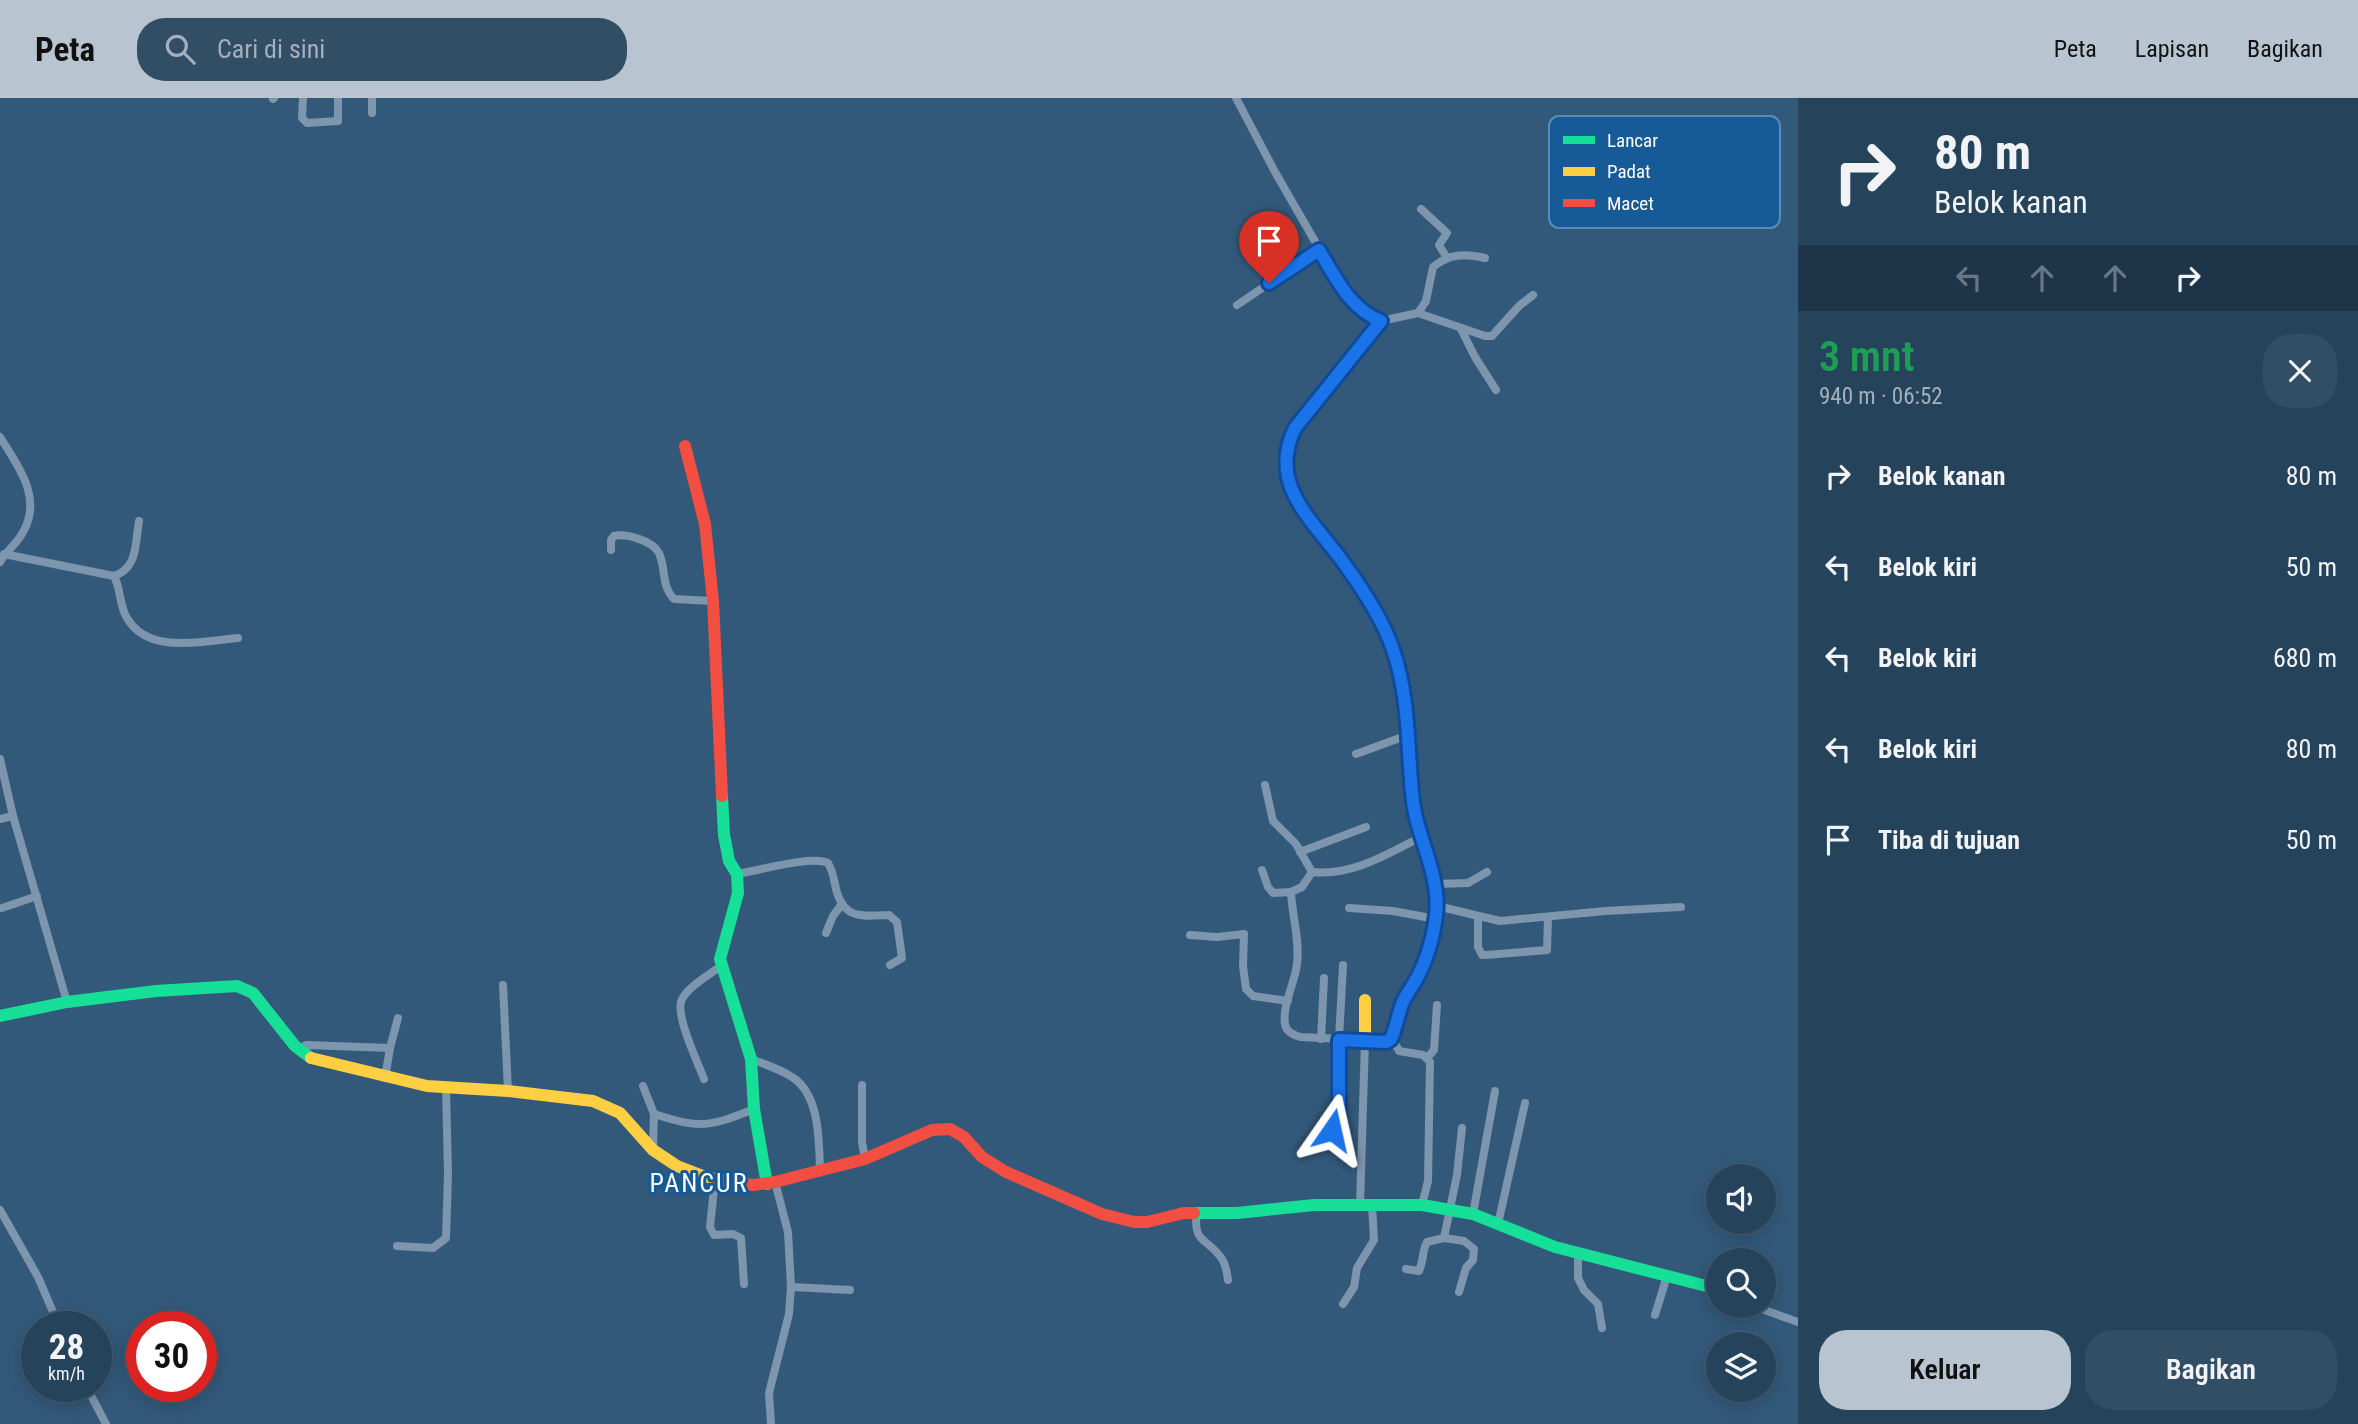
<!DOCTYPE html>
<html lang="id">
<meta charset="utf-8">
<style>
body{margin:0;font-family:"Roboto Condensed",sans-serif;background:#324e65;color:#f1f3f6;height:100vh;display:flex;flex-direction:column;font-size:26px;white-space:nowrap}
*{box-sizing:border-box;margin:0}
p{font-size:23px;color:#a4b0bb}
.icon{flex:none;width:38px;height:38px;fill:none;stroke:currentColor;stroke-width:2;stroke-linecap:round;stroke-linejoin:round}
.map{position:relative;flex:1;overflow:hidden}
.details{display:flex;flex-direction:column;background:#26435c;width:560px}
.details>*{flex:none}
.top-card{background:#26435c;color:#f1f3f6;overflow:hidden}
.fabs{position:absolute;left:1706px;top:1066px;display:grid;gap:14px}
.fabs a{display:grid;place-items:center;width:70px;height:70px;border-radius:50%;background:#26435c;box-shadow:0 4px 18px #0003,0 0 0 2px #425c72;font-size:35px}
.speed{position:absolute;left:21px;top:1213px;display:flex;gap:14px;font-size:35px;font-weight:700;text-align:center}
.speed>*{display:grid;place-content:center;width:91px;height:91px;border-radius:50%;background:#26435c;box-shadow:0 4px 18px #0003,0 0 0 2px #425c72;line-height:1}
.speed small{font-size:18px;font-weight:400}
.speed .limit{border:10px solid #d22;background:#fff;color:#111}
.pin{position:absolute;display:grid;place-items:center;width:60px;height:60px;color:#fff;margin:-72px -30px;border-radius:50% 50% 50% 0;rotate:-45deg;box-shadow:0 0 7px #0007}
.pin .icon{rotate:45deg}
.me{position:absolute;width:77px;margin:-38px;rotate:11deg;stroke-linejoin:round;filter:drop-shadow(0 0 5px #0008)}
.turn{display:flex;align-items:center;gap:24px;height:147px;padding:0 21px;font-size:32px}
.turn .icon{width:91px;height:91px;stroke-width:2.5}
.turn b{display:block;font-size:49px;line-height:60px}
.lanes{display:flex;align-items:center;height:66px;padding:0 21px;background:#0003;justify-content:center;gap:35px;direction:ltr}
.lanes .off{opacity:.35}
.round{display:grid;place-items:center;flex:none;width:74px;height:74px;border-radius:28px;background:#324e65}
.head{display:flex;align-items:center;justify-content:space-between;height:119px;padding:0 21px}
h1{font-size:42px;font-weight:600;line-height:52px;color:#1e9e55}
.cta{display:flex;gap:14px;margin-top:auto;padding:14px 21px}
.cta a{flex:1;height:80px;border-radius:28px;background:#b8c5d0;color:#111;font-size:28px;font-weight:600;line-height:80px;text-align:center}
.cta a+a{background:#324e65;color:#f1f3f6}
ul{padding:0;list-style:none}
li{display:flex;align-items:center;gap:21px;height:91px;padding:0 21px}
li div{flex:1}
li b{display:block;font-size:26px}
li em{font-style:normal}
header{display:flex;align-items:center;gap:42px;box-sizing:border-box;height:98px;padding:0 35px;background:#b8c5d0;color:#111}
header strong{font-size:33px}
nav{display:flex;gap:38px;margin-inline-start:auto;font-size:24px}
.search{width:490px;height:63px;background:#324e65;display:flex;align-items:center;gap:18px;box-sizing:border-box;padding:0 24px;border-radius:28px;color:#a4b0bb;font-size:26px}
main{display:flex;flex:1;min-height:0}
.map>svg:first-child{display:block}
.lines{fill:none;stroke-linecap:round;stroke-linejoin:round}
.street{stroke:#7d95ad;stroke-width:8}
.fast{stroke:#16e098;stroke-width:12}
.slow{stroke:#ffcf43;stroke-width:12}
.jam{stroke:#f24e42;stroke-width:12}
.route-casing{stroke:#114b97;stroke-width:18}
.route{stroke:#1a73e8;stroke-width:12}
.labels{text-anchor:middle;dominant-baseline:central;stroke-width:6;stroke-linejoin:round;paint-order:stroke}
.quarter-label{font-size:26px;letter-spacing:2px;fill:#fff;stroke:#165a97}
.key{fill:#165a97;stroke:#5c8cb6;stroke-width:2}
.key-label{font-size:19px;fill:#fff}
</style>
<header>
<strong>Peta</strong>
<div class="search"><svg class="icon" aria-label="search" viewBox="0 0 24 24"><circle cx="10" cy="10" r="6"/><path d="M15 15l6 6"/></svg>Cari di sini</div>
<nav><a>Peta</a><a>Lapisan</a><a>Bagikan</a></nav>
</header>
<main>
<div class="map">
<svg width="1798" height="1326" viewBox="0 0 1798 1326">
<rect width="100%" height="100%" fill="#33597a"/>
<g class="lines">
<g class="street">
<polyline points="303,0 302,20 307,25 338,23 338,0"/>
<polyline points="372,0 372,15"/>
<path d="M1236,0L1275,74L1346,197L1356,208L1370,218L1381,223L1418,215L1426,203L1433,169C1449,156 1464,155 1485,160"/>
<polyline points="273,1 274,0"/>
<polyline points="1421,111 1447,135 1439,147 1447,160"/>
<polyline points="1237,207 1319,152"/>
<polyline points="1418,215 1485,238 1492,238 1519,208 1533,197"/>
<polyline points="1461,231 1475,259 1496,292"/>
<path d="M0,339C18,368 43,400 23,434C17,446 6,453 0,464"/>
<path d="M611,452V442L614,438C626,435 653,443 659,455C666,470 661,488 674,501L713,503"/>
<path d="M4,456L114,478C121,491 119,507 127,520C148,557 203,543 238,540"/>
<path d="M114,478C138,470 135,446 139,423"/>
<polyline points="1356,656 1408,637"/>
<polyline points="0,661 13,718 67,904"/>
<path d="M1265,687L1273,723L1296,746L1312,774L1302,789L1291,794C1292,818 1300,841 1297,866C1295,885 1282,907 1285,926C1286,934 1293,937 1300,939L1365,942L1360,1107"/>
<polyline points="0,721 13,718"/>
<polyline points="1300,754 1366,729"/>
<polyline points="1262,772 1268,789 1273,795 1291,794"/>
<path d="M1312,774C1352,778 1386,757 1421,739"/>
<path d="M737,776C757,773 812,757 828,765C833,773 834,782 836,791C844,822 862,818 889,817L897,824L902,860L890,867"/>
<polyline points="1435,786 1468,785 1487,774"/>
<polyline points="1437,808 1500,823 1605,813 1681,809"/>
<polyline points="2,810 37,798"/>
<polyline points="1349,810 1393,813 1436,821"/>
<polyline points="1478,819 1478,849 1482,857 1486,857 1547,852 1548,819"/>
<polyline points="826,835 833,818 842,806"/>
<polyline points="1190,837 1217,839 1244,836 1243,868 1246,891 1253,898 1288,903"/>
<polyline points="503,887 508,993"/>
<polyline points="1392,939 1399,953 1423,957 1430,964 1428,1083 1422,1107"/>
<polyline points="1321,941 1324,880"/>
<polyline points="390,950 398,920"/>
<polyline points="298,952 306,947 390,950 385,980"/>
<polyline points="1427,960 1434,952 1437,907"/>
<path d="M751,961C764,966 780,971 792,979C820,996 819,1044 820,1073"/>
<path d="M704,981C698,965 674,915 682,901C689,888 709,877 721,868"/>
<polyline points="862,987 862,1044 865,1061"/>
<polyline points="643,988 654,1016 653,1052"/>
<path d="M654,1016C701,1031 709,1029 754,1011"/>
<polyline points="1332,1032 1339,1017 1339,941 1343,867"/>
<polyline points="715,1081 710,1129 714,1137 733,1136 741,1140 744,1186"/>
<polyline points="0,1112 38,1179 59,1228"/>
<path d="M1197,1115C1192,1145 1208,1140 1222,1161C1226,1167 1227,1175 1228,1182"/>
<polyline points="1473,1116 1495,993"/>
<polyline points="1498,1126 1525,1005"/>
<polyline points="1444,1140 1464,1143 1474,1151 1473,1162 1466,1170 1459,1194"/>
<polyline points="397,1148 433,1150 446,1140 448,1076 446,990"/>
<polyline points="1578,1156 1578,1180 1584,1192 1598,1206 1602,1230"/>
<path d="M1406,1171L1419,1173C1424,1162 1422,1152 1427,1144L1444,1140L1457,1077L1462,1030"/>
<polyline points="791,1189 850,1192"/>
<polyline points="1343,1206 1354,1189 1357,1170 1374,1142 1372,1107"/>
<polyline points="1753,1208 1798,1224"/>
<polyline points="1655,1217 1667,1178"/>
<polyline points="86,1288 106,1326"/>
<polyline points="771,1326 769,1295 789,1216 791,1189 788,1134 775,1084"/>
</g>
<g class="fast">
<path d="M1381,223L1295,330C1268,385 1314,421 1343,463C1365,494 1388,531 1398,568"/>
<polyline points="722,698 724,737 729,763 737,776 738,795 720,861 751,961 754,1011 767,1086"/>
<polyline points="0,918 67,904 156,893 237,888 253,895 295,948 311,960"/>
<polyline points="1194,1115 1237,1115 1314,1107 1422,1107 1473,1116 1555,1149 1718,1191"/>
</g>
<g class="slow">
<polyline points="1365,902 1365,942 1389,943 1397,929 1402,907 1420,875 1436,821 1437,808 1434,781 1413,706 1405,611 1398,568"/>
<polyline points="311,960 427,988 508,993 593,1003 620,1015 653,1052 677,1068 703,1078 717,1081"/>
</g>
<g class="jam">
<polyline points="685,348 705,426 713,503 722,698"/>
<polyline points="717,1081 753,1087 775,1084 865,1061 932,1032 950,1031 964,1039 982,1059 1006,1074 1102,1116 1134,1124 1147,1124 1184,1115 1194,1115"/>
</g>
</g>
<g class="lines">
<g class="route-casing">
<path id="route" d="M1269,185L1319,152C1336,180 1349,210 1381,223L1295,330C1267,387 1313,422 1343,464C1362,490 1383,521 1393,552C1410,600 1407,653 1413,704C1418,742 1441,779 1436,817C1434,836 1427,861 1418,878C1413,888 1406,896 1402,906C1398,917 1396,930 1391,941L1386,944L1339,942V1017L1332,1032"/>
</g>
<use href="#route" class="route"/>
</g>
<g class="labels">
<g class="quarter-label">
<text x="699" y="1085">PANCUR</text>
</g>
</g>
<rect x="1549" y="18" width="231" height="112" rx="10" class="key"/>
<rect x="1563" y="38" width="32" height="8" fill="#16e098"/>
<rect x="1563" y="69" width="32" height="9" fill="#ffcf43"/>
<rect x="1563" y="101" width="32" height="8" fill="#f24e42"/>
<g class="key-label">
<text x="1607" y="49">Lancar</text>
<text x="1607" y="80">Padat</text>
<text x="1607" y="112">Macet</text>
</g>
</svg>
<div class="fabs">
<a><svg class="icon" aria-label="sound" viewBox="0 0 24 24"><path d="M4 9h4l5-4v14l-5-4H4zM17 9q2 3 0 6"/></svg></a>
<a><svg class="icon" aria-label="search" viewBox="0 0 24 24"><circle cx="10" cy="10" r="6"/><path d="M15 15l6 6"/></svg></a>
<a><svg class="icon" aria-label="layers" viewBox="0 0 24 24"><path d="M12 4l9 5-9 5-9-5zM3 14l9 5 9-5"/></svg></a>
</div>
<div class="speed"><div>28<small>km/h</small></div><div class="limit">30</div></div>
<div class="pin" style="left:1269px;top:185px;background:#d93025"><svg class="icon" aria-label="arrive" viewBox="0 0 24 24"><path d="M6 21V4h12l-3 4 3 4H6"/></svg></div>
<svg class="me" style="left:1332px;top:1032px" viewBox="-20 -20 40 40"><path d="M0-17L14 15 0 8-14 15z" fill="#1a73e8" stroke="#fff" stroke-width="4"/></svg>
</div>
<section class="details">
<div class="top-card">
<div class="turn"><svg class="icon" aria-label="right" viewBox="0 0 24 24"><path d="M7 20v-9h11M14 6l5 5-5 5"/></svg><div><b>80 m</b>Belok kanan</div></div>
<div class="lanes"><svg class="icon off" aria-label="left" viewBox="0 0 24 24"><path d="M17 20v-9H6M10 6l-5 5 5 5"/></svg><svg class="icon off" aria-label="ahead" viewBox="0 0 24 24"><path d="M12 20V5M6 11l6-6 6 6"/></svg><svg class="icon off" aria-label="ahead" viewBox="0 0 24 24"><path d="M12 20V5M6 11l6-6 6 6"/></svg><svg class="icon" aria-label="right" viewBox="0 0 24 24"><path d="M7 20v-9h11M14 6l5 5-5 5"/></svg></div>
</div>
<div class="head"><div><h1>3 mnt</h1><p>940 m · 06:52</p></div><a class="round"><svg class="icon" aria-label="close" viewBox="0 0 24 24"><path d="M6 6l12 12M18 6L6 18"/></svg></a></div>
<ul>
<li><svg class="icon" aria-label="right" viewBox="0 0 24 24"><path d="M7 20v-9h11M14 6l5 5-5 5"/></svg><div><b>Belok kanan</b></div><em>80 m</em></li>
<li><svg class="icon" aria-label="left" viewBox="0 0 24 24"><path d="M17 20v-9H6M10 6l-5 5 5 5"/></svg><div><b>Belok kiri</b></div><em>50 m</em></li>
<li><svg class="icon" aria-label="left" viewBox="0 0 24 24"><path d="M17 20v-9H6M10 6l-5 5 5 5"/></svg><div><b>Belok kiri</b></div><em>680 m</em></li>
<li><svg class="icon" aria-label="left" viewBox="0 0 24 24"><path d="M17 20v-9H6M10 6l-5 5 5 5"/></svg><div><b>Belok kiri</b></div><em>80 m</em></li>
<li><svg class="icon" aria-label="arrive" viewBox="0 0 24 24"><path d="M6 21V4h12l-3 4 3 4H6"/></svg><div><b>Tiba di tujuan</b></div><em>50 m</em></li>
</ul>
<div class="cta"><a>Keluar</a><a>Bagikan</a></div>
</section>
</main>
